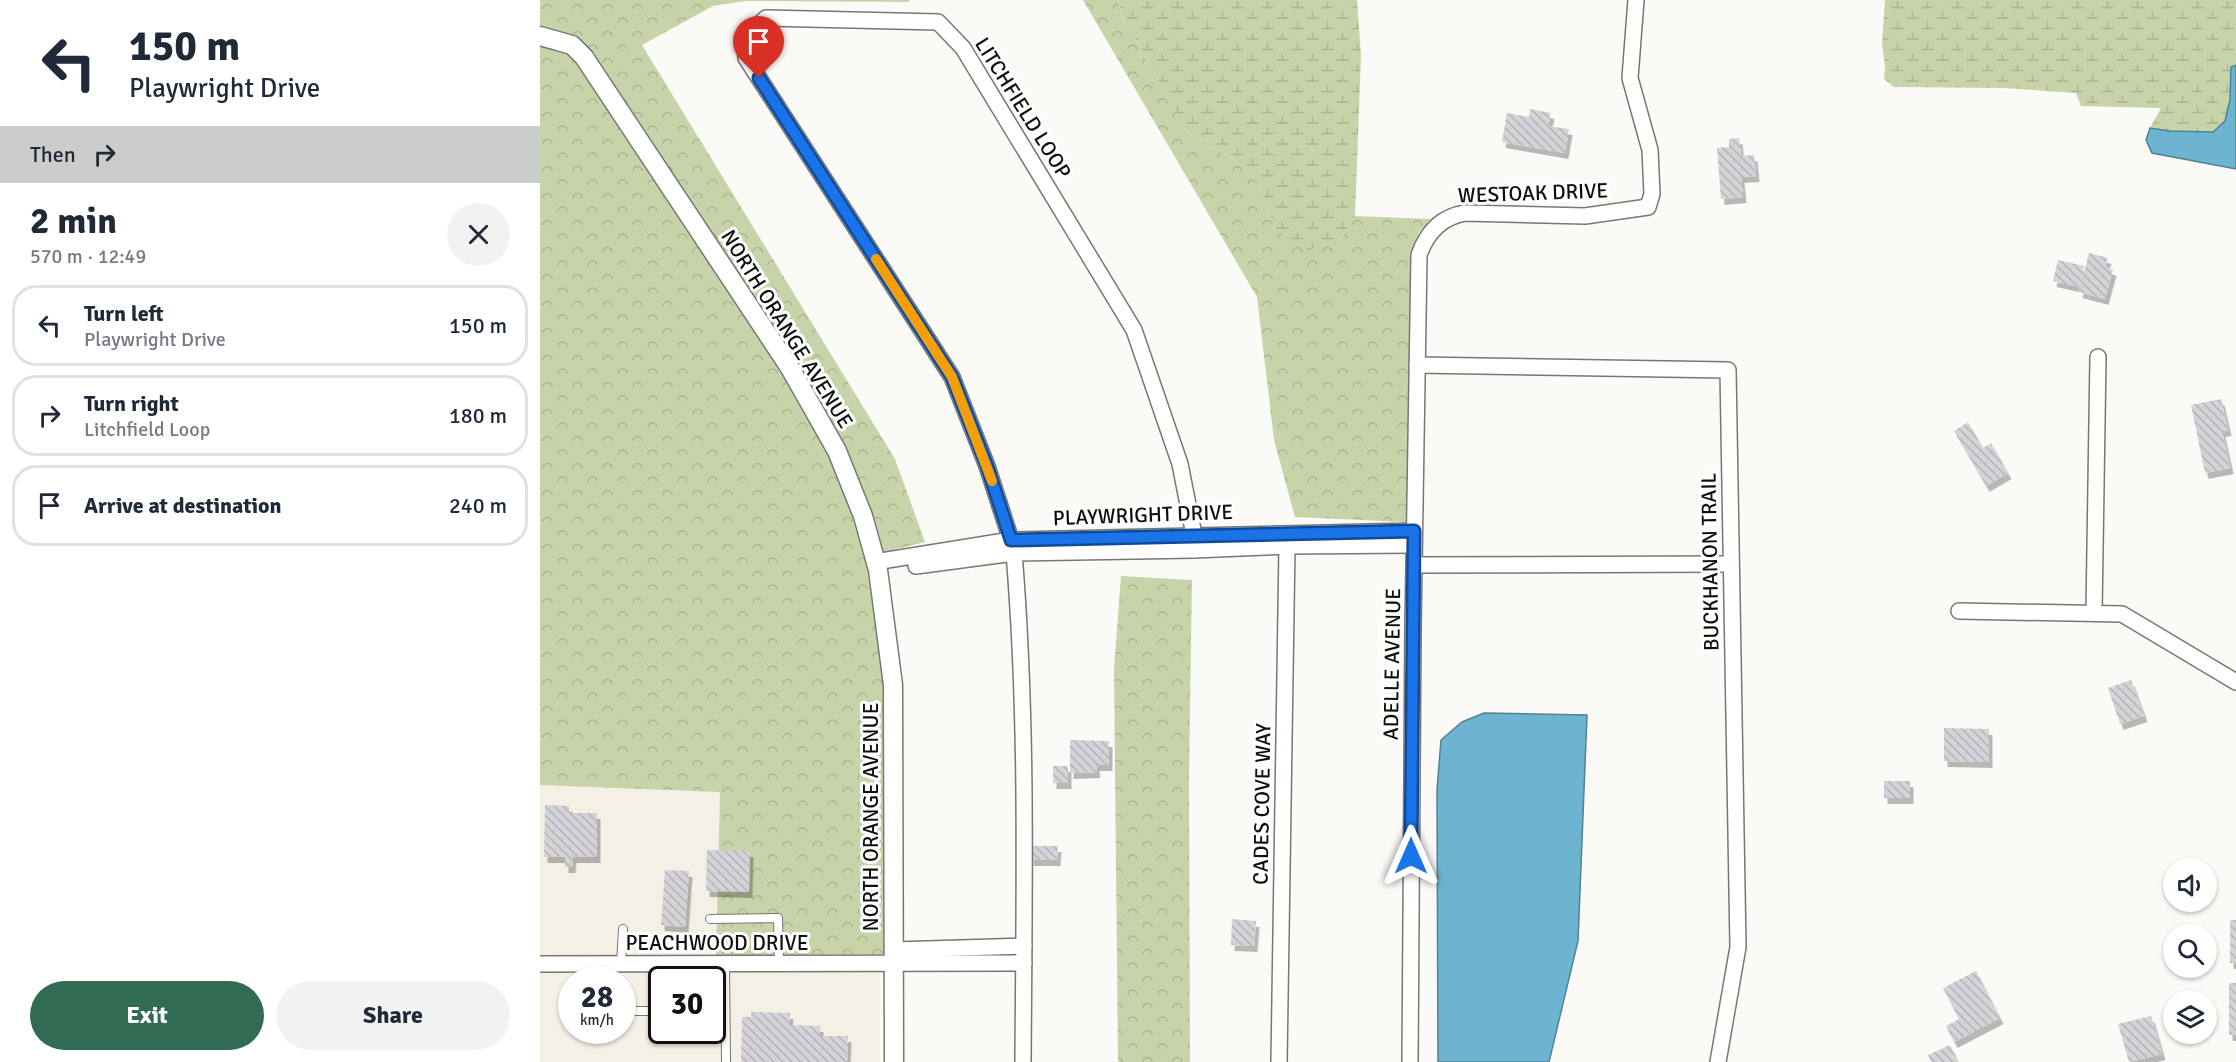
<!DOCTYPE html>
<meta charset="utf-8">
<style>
body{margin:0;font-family:Signika,sans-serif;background:#f2f2f3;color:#1f2937;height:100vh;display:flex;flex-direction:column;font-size:22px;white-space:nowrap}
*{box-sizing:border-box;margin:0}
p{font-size:20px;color:#747a83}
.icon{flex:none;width:33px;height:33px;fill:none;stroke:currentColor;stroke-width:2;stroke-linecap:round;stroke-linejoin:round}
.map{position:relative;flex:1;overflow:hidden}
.sheet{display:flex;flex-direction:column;background:#fff;width:540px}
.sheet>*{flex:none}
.hud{background:#fff;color:#1f2937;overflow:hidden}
.tools{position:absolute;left:1623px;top:858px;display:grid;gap:12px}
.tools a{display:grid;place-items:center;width:54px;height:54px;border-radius:50%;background:#fff;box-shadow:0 2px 4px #0004;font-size:30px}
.speed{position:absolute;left:18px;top:966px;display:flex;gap:12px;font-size:30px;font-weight:700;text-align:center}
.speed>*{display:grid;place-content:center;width:78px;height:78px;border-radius:50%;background:#fff;box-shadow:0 2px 4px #0004;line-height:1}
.speed small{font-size:15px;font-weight:400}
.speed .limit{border:3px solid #111;border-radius:9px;background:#fff;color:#111}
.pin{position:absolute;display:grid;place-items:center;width:51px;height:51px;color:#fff;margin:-62px -26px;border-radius:50% 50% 50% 0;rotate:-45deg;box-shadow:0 0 6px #0007}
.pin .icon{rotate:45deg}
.me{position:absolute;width:66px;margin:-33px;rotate:0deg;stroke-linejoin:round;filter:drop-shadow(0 0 4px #0008)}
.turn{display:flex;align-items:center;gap:21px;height:126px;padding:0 30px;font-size:27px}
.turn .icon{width:78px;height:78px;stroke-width:2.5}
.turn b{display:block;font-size:42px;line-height:51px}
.then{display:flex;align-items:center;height:57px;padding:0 30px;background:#0003;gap:12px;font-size:22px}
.round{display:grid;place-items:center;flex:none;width:63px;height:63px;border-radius:32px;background:#f2f2f3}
.head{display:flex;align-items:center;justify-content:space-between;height:102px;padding:0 30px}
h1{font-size:36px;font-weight:700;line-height:45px}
.cta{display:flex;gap:12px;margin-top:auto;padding:12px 30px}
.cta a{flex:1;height:69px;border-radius:36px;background:#306b54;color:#fff;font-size:24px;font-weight:700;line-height:69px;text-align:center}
.cta a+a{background:#f2f2f3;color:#1f2937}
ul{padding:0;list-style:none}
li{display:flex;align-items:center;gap:18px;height:81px;margin:0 12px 9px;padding:0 18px;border:3px solid #e0e1e3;border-radius:24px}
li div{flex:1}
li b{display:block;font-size:22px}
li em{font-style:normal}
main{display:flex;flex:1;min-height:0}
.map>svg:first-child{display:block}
.built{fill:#f5f0e5;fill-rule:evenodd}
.forest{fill:url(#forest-crowns)}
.wetland{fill:url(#wetland-marsh)}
.water{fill:#6db4d1;stroke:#508296;stroke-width:1.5}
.building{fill:url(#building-back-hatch);filter:url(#shadow)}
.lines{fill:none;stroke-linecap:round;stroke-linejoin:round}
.service-casing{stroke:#797774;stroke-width:10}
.minor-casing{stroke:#797774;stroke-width:18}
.tertiary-casing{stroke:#797774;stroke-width:21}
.service{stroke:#fff;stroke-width:8}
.minor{stroke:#fff;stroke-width:15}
.tertiary{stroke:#fff;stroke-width:18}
.route-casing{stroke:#114b97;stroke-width:15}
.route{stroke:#1a73e8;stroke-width:10}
.slow{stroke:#f59e0b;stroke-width:10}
.labels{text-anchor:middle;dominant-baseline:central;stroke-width:6;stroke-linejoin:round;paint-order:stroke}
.street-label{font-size:21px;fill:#0e0e0d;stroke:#fff}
</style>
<main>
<section class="sheet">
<div class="hud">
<div class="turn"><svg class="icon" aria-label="left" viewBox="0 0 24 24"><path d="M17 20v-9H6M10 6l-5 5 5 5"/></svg><div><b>150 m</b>Playwright Drive</div></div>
<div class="then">Then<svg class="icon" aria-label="right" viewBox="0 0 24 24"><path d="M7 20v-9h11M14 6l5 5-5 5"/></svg></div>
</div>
<div class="head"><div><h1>2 min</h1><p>570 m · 12:49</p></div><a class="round"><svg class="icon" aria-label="close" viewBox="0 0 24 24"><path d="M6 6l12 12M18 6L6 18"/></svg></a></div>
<ul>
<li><svg class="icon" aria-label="left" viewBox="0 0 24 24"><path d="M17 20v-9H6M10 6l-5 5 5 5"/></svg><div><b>Turn left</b><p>Playwright Drive</p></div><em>150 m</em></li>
<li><svg class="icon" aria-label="right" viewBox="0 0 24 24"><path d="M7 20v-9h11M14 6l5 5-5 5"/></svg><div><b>Turn right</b><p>Litchfield Loop</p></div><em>180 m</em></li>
<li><svg class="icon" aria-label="arrive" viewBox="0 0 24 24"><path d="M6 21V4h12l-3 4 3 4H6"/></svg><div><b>Arrive at destination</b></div><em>240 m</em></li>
</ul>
<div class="cta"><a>Exit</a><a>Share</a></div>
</section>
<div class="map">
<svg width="1696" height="1062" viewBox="0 0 1696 1062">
<defs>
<pattern id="forest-crowns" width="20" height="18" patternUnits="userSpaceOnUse" patternTransform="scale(1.5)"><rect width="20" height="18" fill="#c7d4aa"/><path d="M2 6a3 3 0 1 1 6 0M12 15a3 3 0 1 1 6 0" fill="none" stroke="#aab591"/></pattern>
<pattern id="wetland-marsh" width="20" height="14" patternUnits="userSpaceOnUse" patternTransform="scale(1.5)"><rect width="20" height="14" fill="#c7d4aa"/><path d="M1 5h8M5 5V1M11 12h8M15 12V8" fill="none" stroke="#aab591"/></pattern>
<pattern id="building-back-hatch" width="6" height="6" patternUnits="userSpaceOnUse" patternTransform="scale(1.5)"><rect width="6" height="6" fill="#d4d3d7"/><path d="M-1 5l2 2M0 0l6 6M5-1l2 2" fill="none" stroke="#b5b4b7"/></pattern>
<filter id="shadow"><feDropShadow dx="3.5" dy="6" stdDeviation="0" flood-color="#0004"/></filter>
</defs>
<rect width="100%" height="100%" fill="#fcfaf7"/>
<g class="built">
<polygon points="0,785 180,791 176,955 0,956"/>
<path d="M340,972V1062H0V973ZM32,980H82V1030H32ZM122,980H172V1030H122Z"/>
</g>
<g class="forest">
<polygon points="0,0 369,0 369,2 205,1 173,6 102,45 355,459 385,542 341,553 330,512 34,36 0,27"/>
<polygon points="543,0 579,0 581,14 647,133 694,160 719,184 735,229 800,240 815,216 891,219 879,232 871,255 867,522 755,517 734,440 717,297"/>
<polygon points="0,45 28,53 38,62 243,373 290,455 316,519 330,572 346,685 346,954 176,955 180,792 0,785"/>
<polygon points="581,576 652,580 649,777 650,1062 578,1062 574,669"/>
</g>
<g class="wetland">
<polygon points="579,0 817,0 821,55 815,216 800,240 765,251 735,229 719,184 694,160 647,133 581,14"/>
<polygon points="1345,0 1696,0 1696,65 1691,67 1690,100 1685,121 1673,132 1630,131 1610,128 1621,108 1541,106 1536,93 1463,88 1354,87 1344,79 1345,65 1342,44"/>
</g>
<g class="water">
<polygon points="1696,65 1696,169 1612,153 1606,140 1610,128 1630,131 1673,132 1685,121 1690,100 1691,67"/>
<polygon points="944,713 1047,715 1038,941 1009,1062 898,1062 897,790 901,740 922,722"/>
</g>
<g class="building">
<polygon points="990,109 1011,113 1008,126 1029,129 1025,153 962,142 967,113 989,117"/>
<polygon points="1199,138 1201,156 1214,155 1216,176 1201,177 1203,197 1181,199 1177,148 1189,147 1189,139"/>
<polygon points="1549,253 1568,258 1565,267 1573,270 1565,299 1539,292"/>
<polygon points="1518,260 1544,266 1540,287 1513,281"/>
<polygon points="1681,399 1688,430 1682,431 1690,468 1665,473 1651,405"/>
<polygon points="1428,422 1443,448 1451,443 1468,473 1446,486 1414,431"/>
<polygon points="1591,680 1604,716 1580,724 1568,688"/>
<polygon points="1404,728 1449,729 1449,762 1404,761"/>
<polygon points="530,740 569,741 569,765 556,765 557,772 530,773"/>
<rect x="513" y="766" width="15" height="17"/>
<rect x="1344" y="781" width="26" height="17"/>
<polygon points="5,805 29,806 29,813 57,813 57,857 33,857 32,867 25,867 25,857 4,857"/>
<polygon points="490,846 518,846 517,860 490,860"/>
<polygon points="167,850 210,851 209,892 166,891"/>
<polygon points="125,870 149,871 145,927 121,925"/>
<polygon points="692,919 716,921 714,946 691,945"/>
<rect x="1690" y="920" width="6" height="43"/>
<polygon points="1436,971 1460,1018 1414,1042 1406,1026 1419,1019 1403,988"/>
<rect x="1689" y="983" width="7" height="52"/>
<polygon points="211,1012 250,1013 249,1025 280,1026 280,1036 308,1036 307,1062 201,1062 202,1017 211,1017"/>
<polygon points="1611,1016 1622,1054 1589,1062 1578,1024"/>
<polygon points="1410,1045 1418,1062 1391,1062 1388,1055"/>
</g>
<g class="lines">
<g class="service-casing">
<g id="service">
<polyline points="170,919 238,918 239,963"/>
<polyline points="81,964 83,929"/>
<polyline points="185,964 186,1062"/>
<polyline points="130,980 130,964"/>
<polyline points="25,1010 32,1010"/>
<polyline points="82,1011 122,1011"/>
</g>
</g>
<g class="minor-casing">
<g id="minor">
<polyline points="877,365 1188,370 1198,947 1178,1062"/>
<polyline points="471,540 447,466 412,377 206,58 205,38 226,18 398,22 423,48 594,330 640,464 654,535 654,550"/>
<path d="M474,553C488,722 484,893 483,1062"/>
<polyline points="335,562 471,540 874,531"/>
<polyline points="874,565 1191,564"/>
<polyline points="376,566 474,553 654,550 747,546 874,545"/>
<polyline points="1419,611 1582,614 1696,682"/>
<polyline points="1554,613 1558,357"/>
<polyline points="354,950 484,946"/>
<polyline points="0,964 484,963"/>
<polyline points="739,1062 747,546"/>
<path d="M870,1062L873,627L879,255C887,232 901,217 925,213L1045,216L1108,207L1112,194L1110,150L1090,78L1096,0"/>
</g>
</g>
<g class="tertiary-casing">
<polyline id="tertiary" points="0,36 32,45 44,57 250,368 297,451 323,516 338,570 353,685 354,1062"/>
</g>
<use href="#service" class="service"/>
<use href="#minor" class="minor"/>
<use href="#tertiary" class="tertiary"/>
</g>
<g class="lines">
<g class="route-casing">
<polyline id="route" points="219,78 412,377 447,466 471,540 874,531 871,856"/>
</g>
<use href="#route" class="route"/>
<polyline class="slow" points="336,259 412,377 452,481"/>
</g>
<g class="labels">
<g class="street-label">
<text transform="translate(483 108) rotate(58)">LITCHFIELD LOOP</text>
<text transform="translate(993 193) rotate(-2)">WESTOAK DRIVE</text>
<text transform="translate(247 329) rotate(58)">NORTH ORANGE AVENUE</text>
<text transform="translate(603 515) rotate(-2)">PLAYWRIGHT DRIVE</text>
<text transform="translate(1170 562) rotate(-91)">BUCKHANON TRAIL</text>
<text transform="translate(852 664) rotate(-89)">ADELLE AVENUE</text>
<text transform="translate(722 804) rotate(-89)">CADES COVE WAY</text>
<text transform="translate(331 817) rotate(-90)">NORTH ORANGE AVENUE</text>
<text x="177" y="943">PEACHWOOD DRIVE</text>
</g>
</g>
</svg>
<div class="tools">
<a><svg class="icon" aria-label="sound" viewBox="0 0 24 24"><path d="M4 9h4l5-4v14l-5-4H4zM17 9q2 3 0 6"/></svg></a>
<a><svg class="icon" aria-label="search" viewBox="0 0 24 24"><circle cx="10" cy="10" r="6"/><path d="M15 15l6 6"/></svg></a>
<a><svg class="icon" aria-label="layers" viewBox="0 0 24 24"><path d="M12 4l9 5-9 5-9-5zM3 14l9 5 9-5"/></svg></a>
</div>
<div class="speed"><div>28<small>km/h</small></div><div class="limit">30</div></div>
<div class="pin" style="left:219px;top:78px;background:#d93025"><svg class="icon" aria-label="arrive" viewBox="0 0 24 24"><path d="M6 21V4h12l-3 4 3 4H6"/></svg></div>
<svg class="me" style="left:871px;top:856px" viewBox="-20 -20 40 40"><path d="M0-17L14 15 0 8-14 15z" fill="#1a73e8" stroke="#fff" stroke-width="4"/></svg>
</div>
</main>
